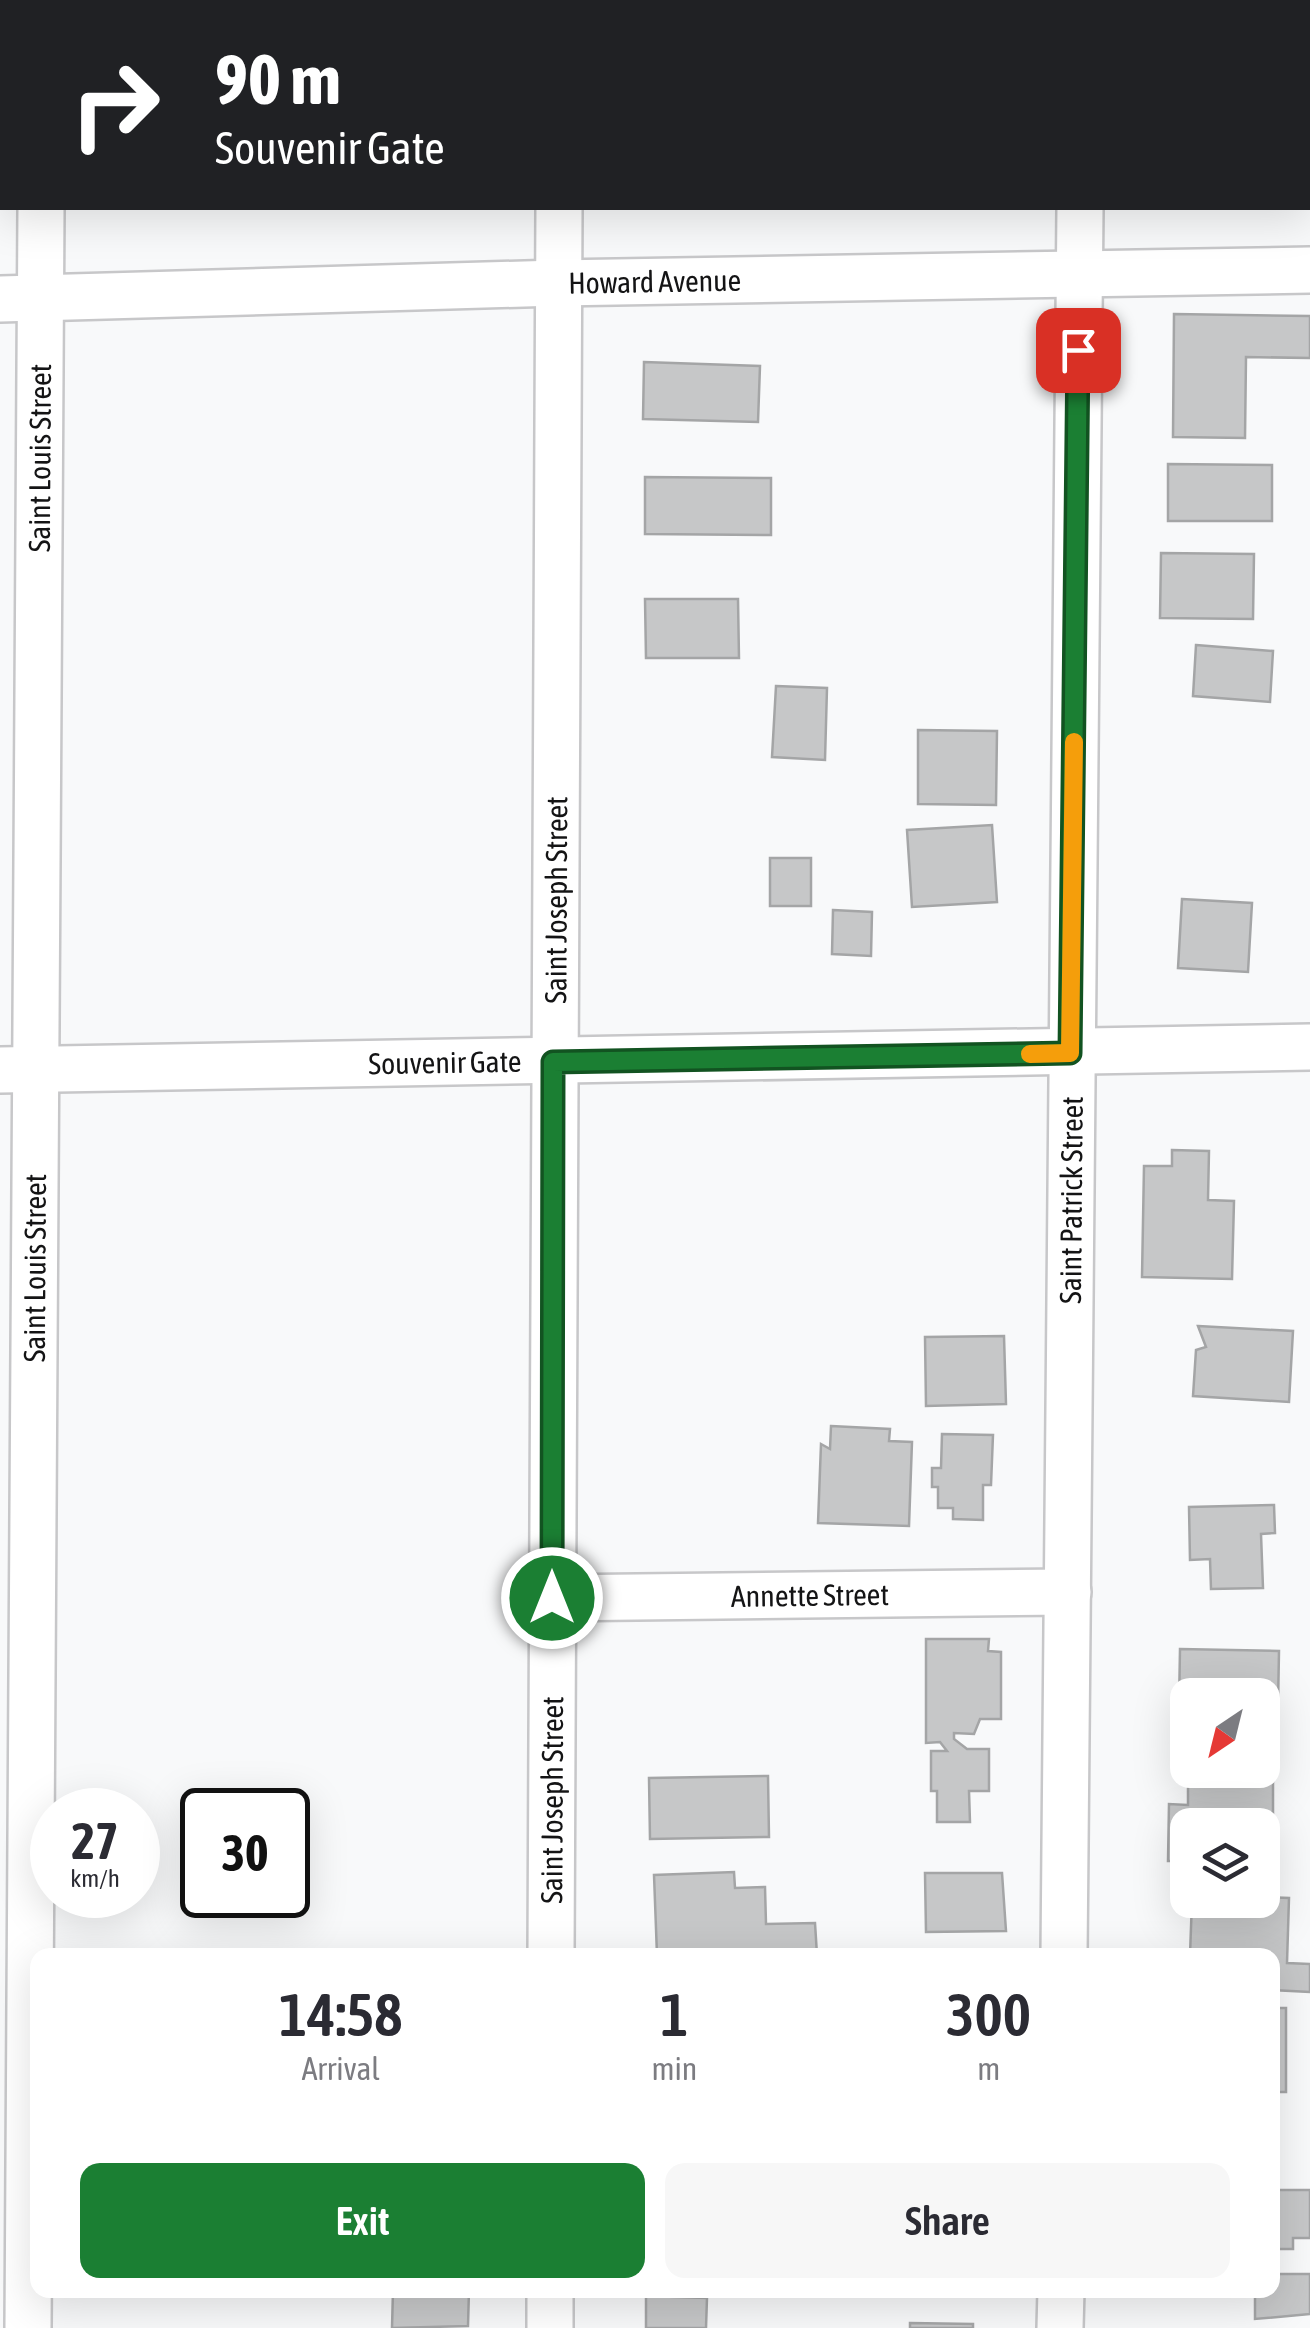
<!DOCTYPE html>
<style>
body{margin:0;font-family:"Asap Condensed",sans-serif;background:#f7f7f7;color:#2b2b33;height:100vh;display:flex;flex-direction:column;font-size:38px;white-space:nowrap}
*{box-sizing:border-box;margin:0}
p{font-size:32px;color:#7c7c81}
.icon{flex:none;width:55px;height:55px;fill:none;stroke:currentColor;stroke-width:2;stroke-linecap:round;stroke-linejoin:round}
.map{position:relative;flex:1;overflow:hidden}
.drawer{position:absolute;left:30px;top:1948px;width:1250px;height:350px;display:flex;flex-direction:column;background:#fff;border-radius:20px;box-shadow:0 10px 40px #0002}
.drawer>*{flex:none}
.top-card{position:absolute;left:0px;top:0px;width:1310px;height:210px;box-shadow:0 10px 40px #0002;background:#202124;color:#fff;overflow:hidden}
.needle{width:65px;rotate:215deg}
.tools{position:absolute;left:1170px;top:1678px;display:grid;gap:20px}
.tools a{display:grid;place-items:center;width:110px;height:110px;border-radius:20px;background:#fff;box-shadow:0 10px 40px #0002;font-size:50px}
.speed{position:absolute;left:30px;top:1788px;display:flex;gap:20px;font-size:50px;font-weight:700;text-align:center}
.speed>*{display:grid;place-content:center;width:130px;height:130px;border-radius:50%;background:#fff;box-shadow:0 10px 40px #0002;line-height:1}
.speed small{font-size:25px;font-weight:400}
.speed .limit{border:5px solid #111;border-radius:15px;background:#fff;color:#111}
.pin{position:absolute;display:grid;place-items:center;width:85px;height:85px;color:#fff;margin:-42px;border-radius:20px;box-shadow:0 5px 15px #0006}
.me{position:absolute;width:110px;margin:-55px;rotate:0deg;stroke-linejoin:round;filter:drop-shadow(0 0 8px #0008)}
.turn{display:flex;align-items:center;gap:35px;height:210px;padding:0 50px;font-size:45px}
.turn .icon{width:130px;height:130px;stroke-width:2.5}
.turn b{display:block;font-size:70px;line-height:85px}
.eta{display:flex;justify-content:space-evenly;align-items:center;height:170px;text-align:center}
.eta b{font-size:60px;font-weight:600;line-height:70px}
.action{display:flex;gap:20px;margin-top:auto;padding:20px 50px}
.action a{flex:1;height:115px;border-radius:20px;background:#1b7f33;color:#fff;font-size:40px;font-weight:600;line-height:115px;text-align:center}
.action a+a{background:#f7f7f7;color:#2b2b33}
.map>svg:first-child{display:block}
.building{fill:#c6c7c8;stroke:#a4a5a6;stroke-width:2.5}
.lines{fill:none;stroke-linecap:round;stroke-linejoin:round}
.minor-casing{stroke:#c7c7c9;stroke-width:50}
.minor{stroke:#fff;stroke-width:45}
.route-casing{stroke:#125321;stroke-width:25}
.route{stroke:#1b7f33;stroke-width:18}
.slow{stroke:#f59e0b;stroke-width:18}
.labels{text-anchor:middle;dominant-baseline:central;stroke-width:10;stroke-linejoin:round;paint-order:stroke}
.street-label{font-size:30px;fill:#141415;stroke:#fff}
</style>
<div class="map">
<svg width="1310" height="2328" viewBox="0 0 1310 2328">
<rect width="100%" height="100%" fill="#f8f9fa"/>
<g class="building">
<rect x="643" y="0" width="80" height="2"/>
<polygon points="1174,314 1310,316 1310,358 1246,357 1245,438 1173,437"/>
<polygon points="644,362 760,366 758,422 643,419"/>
<polygon points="1168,464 1272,465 1272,521 1168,521"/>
<polygon points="645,477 771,478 771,535 645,534"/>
<polygon points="1161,553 1254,554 1253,619 1160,618"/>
<polygon points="645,599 738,599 739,658 646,658"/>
<polygon points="1196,645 1273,651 1270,702 1193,696"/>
<polygon points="776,686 827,688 825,760 772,757"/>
<polygon points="918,730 997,731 996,805 918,804"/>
<polygon points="992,825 997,902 912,907 907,830"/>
<rect x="770" y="858" width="41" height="48"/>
<polygon points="1182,899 1252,903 1248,972 1178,968"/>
<polygon points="833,910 872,912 871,956 832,954"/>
<polygon points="1172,1150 1209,1151 1208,1200 1234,1201 1232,1279 1142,1277 1144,1166 1172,1166"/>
<polygon points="1198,1326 1293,1331 1289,1402 1193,1396 1196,1350 1206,1347"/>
<polygon points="1004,1336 1006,1404 926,1406 925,1337"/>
<polygon points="831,1426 890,1429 889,1441 912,1442 909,1526 818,1523 821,1444 830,1449"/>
<polygon points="942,1434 993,1435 991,1485 983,1485 983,1520 953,1519 953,1508 938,1508 938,1487 932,1487 932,1468 941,1468"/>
<polygon points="1274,1505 1275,1533 1261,1534 1263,1588 1211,1589 1210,1559 1190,1560 1189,1507"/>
<polygon points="926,1639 989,1639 988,1651 1001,1652 1001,1719 980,1719 974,1734 954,1733 954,1739 967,1749 989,1749 989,1791 969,1791 970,1822 937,1822 937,1791 931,1791 931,1751 947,1751 940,1742 926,1743"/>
<polygon points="1180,1649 1279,1651 1277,1762 1262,1762 1262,1695 1188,1695 1188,1761 1178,1761"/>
<polygon points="1188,1775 1273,1776 1273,1815 1243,1814 1243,1825 1188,1825 1188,1861 1168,1861 1169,1804 1188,1805"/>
<polygon points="768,1776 769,1837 650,1839 649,1778"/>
<polygon points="734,1872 735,1888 765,1887 766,1924 815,1923 817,1955 657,1955 654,1875"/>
<polygon points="925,1873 1002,1873 1006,1931 926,1932"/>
<polygon points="1262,1897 1289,1898 1287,1963 1310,1964 1310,1992 1272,1990 1272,1955 1190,1955 1192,1900 1262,1900"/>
<polygon points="1272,2008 1286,2008 1286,2092 1276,2092 1277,2101 1272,2101"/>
<polygon points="1272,2190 1310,2190 1310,2238 1293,2238 1293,2249 1272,2249"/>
<polygon points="1272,2274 1310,2274 1310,2314 1255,2319 1255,2296 1216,2295 1216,2290 1272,2290"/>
<polygon points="393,2290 469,2290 468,2326 392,2328"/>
<polygon points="646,2296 707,2298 706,2328 646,2328"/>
<polygon points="910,2323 973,2324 973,2328 910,2328"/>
</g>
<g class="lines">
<g class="minor-casing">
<g id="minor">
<polyline points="43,2 43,0"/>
<polyline points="562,2 562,0"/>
<polyline points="1084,2 1084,0"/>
<path id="s1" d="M0,299L557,283L1310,270"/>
<path id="s2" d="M0,1070L1310,1047"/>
<path id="s3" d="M552,1598L1068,1592"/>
<path id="s4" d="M551,1955L559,208"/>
<path id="s5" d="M1064,1955L1080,208"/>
<path id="s6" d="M28,2328L41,208"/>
<polyline points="550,2328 550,2290"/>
<polyline points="1060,2328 1061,2290"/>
</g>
</g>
<use href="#minor" class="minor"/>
</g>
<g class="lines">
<g class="route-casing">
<polyline id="route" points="552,1598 553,1062 1070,1053 1078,350"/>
</g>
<use href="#route" class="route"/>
<polyline class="slow" points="1030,1054 1070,1053 1074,742"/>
</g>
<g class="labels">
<g class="street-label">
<text stroke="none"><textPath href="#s1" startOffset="655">Howard Avenue</textPath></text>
<text stroke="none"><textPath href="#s6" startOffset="1870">Saint Louis Street</textPath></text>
<text stroke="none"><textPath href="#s4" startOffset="1055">Saint Joseph Street</textPath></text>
<text stroke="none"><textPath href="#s2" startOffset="445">Souvenir Gate</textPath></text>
<text stroke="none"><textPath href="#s5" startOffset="755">Saint Patrick Street</textPath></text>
<text stroke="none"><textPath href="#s6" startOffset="1060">Saint Louis Street</textPath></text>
<text stroke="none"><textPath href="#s3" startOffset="258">Annette Street</textPath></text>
<text stroke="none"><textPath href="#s4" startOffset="155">Saint Joseph Street</textPath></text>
</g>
</g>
</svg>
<div class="tools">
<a><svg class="needle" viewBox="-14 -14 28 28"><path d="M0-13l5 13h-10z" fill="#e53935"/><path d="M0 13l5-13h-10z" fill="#7c7c81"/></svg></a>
<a><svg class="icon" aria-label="layers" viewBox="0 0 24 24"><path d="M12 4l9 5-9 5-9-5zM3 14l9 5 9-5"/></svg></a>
</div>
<div class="speed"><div>27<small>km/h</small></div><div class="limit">30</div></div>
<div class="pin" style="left:1078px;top:350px;background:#d93025"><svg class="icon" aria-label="arrive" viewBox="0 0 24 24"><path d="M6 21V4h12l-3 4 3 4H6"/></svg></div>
<svg class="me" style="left:552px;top:1598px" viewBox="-20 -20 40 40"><circle r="17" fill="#1b7f33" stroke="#fff" stroke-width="3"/><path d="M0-11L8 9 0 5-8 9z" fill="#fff"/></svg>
<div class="top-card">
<div class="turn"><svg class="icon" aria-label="right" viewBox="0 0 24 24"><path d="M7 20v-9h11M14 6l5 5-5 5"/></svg><div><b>90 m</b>Souvenir Gate</div></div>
</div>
<section class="drawer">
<div class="eta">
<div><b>14:58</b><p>Arrival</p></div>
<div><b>1</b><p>min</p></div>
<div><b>300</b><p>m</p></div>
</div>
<div class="action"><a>Exit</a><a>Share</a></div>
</section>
</div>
